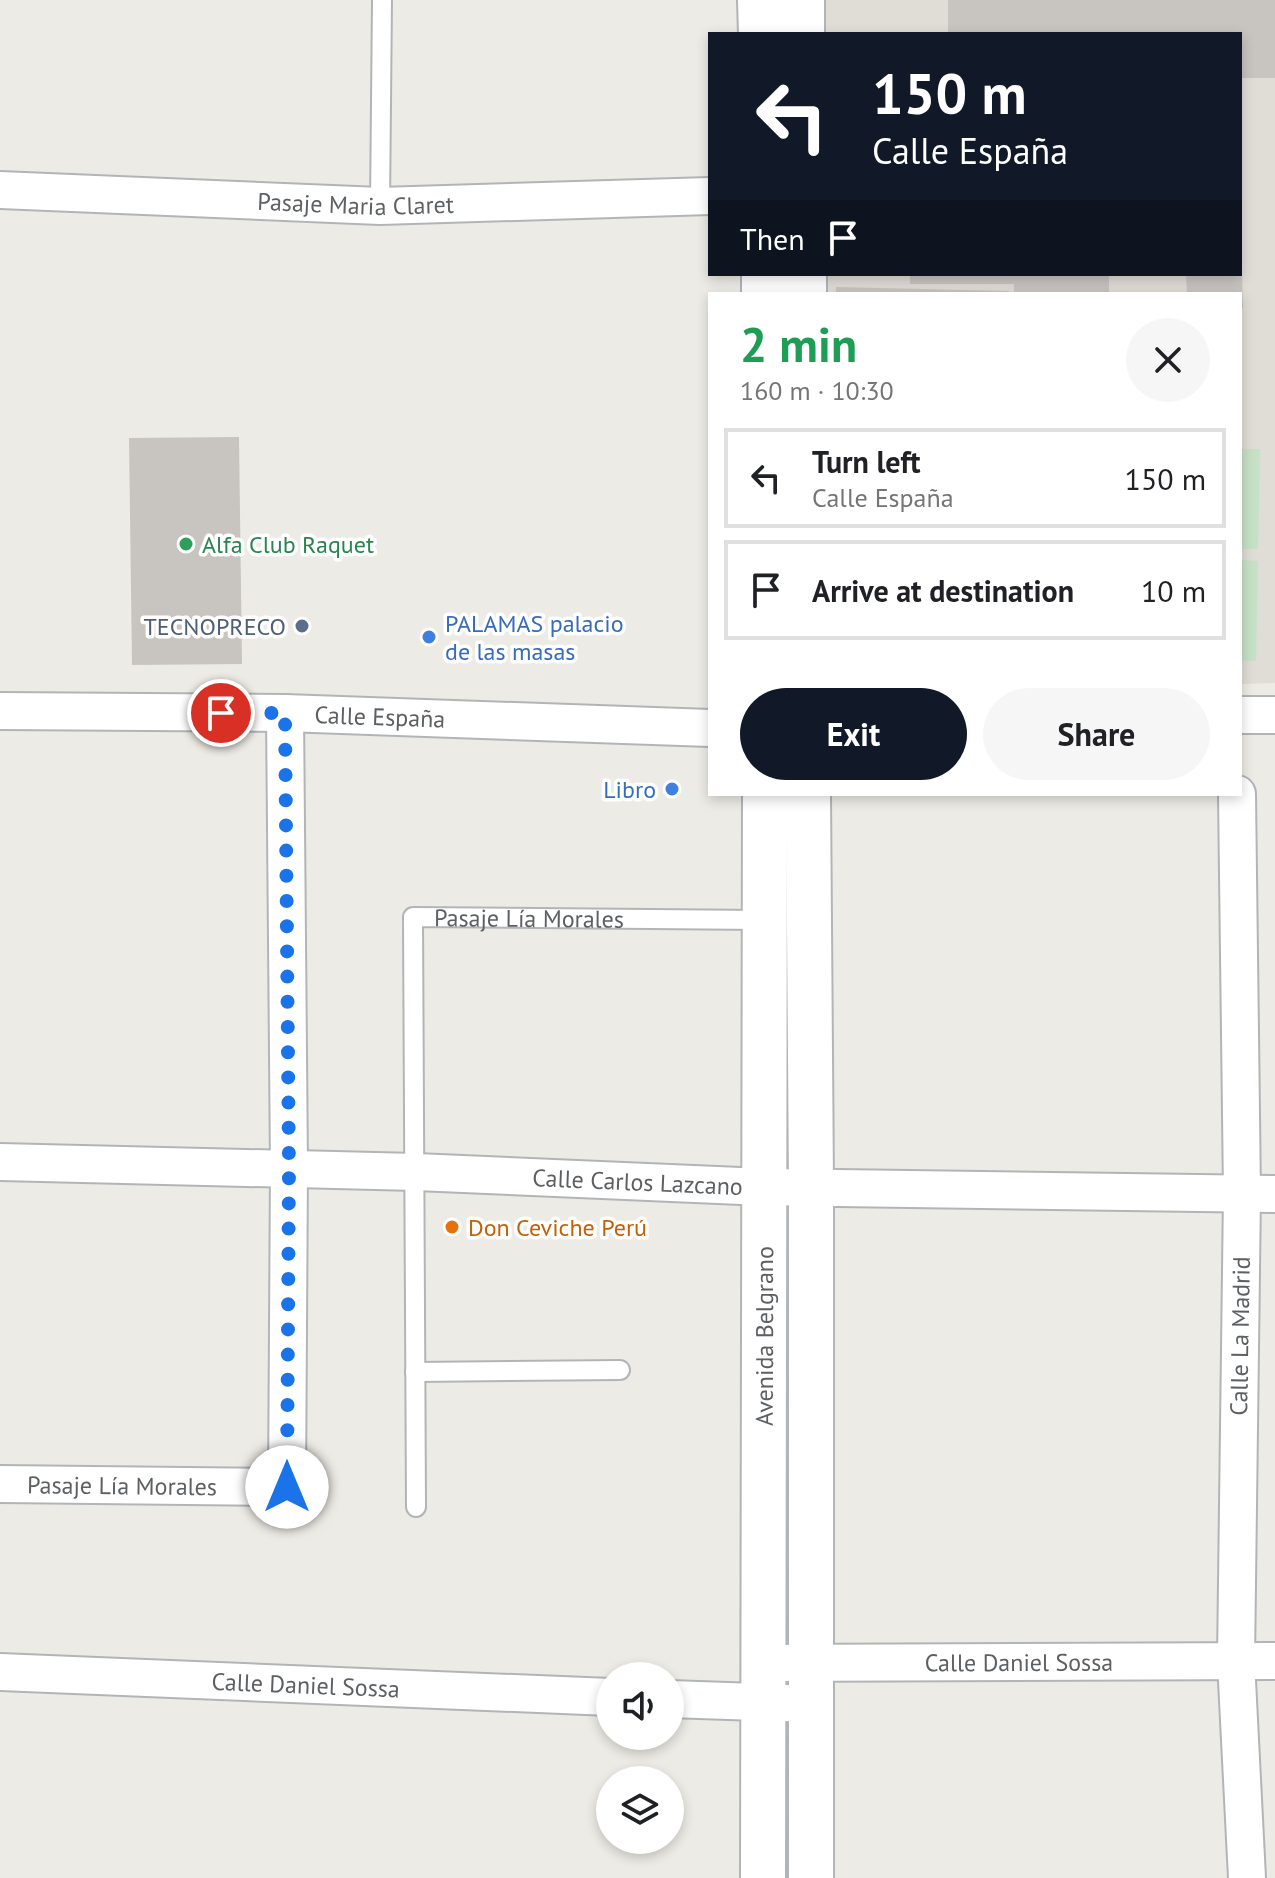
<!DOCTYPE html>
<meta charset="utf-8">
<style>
body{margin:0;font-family:"PT Sans",sans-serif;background:#f6f6f6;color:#202124;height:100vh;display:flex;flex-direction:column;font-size:30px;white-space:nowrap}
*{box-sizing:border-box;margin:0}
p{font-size:26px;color:#757577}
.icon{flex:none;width:44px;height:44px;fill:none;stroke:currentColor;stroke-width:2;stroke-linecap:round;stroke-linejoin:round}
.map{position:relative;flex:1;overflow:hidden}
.panel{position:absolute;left:708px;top:292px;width:534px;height:504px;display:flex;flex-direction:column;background:#fff;border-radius:0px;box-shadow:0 4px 12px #0003}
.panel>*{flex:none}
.top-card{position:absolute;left:708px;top:32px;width:534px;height:244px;border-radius:0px;box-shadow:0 4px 12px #0003;background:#111827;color:#fff;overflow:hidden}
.controls{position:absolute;left:596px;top:1662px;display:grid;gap:16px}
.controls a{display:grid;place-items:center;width:88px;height:88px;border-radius:50%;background:#fff;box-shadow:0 4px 12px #0003;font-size:40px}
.pin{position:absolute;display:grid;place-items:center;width:68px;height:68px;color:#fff;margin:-34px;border:4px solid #fff;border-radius:50%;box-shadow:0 2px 8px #0007}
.me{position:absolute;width:88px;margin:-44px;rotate:0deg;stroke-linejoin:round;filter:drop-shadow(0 0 6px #0008)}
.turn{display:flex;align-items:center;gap:28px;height:168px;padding:0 32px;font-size:36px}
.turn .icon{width:104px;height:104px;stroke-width:2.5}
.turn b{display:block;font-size:56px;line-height:68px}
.then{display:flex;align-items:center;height:76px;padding:0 32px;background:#0003;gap:16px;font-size:30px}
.round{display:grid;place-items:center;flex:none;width:84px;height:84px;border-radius:42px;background:#f6f6f6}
.headline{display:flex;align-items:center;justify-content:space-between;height:136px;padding:0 32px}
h1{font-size:48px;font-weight:700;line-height:60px;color:#1e9e55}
.action{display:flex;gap:16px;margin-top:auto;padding:16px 32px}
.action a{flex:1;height:92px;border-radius:48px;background:#111827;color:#fff;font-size:32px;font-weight:700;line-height:92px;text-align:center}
.action a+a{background:#f6f6f6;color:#202124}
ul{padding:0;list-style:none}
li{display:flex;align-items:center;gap:24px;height:100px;margin:0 16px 12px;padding:0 16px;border:4px solid #e0e0e0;border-radius:0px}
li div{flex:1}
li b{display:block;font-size:30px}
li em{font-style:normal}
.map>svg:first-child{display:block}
.education{fill:#e0dcd6}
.green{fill:#c6e1c5}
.building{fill:#c8c5c1}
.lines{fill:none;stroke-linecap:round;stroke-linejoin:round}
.service-casing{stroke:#b2b5b8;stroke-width:22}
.minor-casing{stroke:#b2b5b8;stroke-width:40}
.tertiary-casing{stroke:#b2b5b8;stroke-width:48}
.service{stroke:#fff;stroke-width:18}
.minor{stroke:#fff;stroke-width:36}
.tertiary{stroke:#fff;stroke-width:44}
.route{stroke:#1a73e8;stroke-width:14;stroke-dasharray:0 25.2}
.leisure-dot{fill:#2e9e5b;stroke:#fff;stroke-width:3}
.service-dot{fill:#5c6f8a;stroke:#fff;stroke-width:3}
.shop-dot{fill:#3f7fe0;stroke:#fff;stroke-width:3}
.food-dot{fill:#e8710a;stroke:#fff;stroke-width:3}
.labels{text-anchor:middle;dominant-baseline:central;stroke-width:7;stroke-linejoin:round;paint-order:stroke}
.street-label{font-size:24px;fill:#5d6063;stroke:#fff}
.leisure-label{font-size:24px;fill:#27864d;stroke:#fff;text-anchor:start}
.shop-label{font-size:24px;fill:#366cbe;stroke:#fff;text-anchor:start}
.service-label{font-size:24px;fill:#4e5e75;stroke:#fff;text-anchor:end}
.food-label{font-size:24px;fill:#c56008;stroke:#fff;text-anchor:start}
</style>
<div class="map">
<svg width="1275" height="1878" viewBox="0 0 1275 1878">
<rect width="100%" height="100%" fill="#edebe5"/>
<polygon class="education" points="823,0 1275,0 1275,683 1240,684 1240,294 823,294 823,274 1240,274 1240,34 823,34"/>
<g class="green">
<polygon points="1240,449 1260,449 1258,549 1240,549"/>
<polygon points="1240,560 1258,561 1256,661 1240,660"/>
</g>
<g class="building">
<polygon points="948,0 1275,0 1275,78 1240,78 1240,34 948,34"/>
<polygon points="910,274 1109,274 1109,294 1014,294 1014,284 910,284"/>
<polygon points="1186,274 1242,274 1243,308 1240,308 1240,294 1187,294"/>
<polygon points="836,287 1009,291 1009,294 836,294"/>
<polygon points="239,437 242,664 132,665 129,438"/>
</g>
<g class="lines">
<g class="service-casing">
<g id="service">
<polyline points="380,206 382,0"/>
<polyline points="415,1372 620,1370"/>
<path id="s1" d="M416,1507L413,917L763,920"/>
</g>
</g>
<g class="minor-casing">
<g id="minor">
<path id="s2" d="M0,190L380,206L710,196"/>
<path id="s3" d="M0,711L285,713L710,728"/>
<polyline points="1240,715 1275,715"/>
<polyline points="1237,794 1242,1193 1236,1661 1247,1878"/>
<path id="s4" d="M0,1162L416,1172L765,1187L1275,1194"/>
<path id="s5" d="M0,1484L287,1487L289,1168L285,713"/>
<path id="s6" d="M763,1663L1275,1661"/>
<path id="s7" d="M0,1672L610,1697"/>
<polyline points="670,1699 812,1704"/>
</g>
</g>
<g class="tertiary-casing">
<g id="tertiary">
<polyline points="760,0 761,34"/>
<polyline points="802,0 802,34"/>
<polyline points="764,274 764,294"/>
<polyline points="804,274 804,294"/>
<polyline points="808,794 811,1186 811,1878"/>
<path id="s8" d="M763,1878L765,794"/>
</g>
</g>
<use href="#service" class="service"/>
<use href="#minor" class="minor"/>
<use href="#tertiary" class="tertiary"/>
</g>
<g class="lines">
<polyline class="route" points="221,713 285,713 289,1168 287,1487"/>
</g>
<circle class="leisure-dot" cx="186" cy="544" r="8"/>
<circle class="service-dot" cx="302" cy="626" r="8"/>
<g class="shop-dot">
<circle cx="429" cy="637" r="8"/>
<circle cx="672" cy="789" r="8"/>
</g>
<circle class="food-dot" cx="452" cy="1227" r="8"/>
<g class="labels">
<g class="street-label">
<text stroke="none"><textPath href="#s2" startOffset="356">Pasaje Maria Claret</textPath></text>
<text stroke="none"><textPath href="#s3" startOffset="380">Calle España</textPath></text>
<text stroke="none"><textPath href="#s1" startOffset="706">Pasaje Lía Morales</textPath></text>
<text stroke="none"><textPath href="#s4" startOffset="638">Calle Carlos Lazcano</textPath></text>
<text stroke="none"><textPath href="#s8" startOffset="542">Avenida Belgrano</textPath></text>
<text transform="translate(1240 1336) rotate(-89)">Calle La Madrid</text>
<text stroke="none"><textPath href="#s5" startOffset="122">Pasaje Lía Morales</textPath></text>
<text stroke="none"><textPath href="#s6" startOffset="256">Calle Daniel Sossa</textPath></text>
<text stroke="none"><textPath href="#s7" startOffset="306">Calle Daniel Sossa</textPath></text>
</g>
<g class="leisure-label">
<text x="202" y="544">Alfa Club Raquet</text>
</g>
<g class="shop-label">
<text x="445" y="623">PALAMAS palacio<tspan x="445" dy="28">de las masas</tspan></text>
<text x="656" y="789" text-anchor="end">Libro</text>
</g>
<g class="service-label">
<text x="286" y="626">TECNOPRECO</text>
</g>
<g class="food-label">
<text x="468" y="1227">Don Ceviche Perú</text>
</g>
</g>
</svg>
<div class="controls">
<a><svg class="icon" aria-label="sound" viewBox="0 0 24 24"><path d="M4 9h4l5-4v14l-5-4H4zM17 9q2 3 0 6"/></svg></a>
<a><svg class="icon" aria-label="layers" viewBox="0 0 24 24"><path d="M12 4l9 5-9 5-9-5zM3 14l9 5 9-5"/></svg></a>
</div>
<div class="pin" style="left:221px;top:713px;background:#d93025"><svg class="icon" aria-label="arrive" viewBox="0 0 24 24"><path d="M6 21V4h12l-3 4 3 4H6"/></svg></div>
<svg class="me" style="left:287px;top:1487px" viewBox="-20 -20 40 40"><circle r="19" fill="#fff"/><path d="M0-13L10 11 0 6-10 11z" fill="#1a73e8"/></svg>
<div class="top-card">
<div class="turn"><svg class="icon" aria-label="left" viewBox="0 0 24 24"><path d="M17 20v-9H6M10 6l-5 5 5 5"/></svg><div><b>150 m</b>Calle España</div></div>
<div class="then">Then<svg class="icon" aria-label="arrive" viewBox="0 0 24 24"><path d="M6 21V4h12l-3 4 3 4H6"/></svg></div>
</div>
<section class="panel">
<div class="headline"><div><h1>2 min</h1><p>160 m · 10:30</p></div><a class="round"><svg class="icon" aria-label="close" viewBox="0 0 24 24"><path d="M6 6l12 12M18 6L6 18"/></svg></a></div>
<ul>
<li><svg class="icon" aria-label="left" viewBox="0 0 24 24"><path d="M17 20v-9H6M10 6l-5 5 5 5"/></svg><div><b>Turn left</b><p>Calle España</p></div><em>150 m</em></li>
<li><svg class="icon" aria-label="arrive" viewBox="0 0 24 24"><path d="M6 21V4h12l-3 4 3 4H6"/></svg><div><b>Arrive at destination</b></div><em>10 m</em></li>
</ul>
<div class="action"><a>Exit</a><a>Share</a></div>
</section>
</div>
